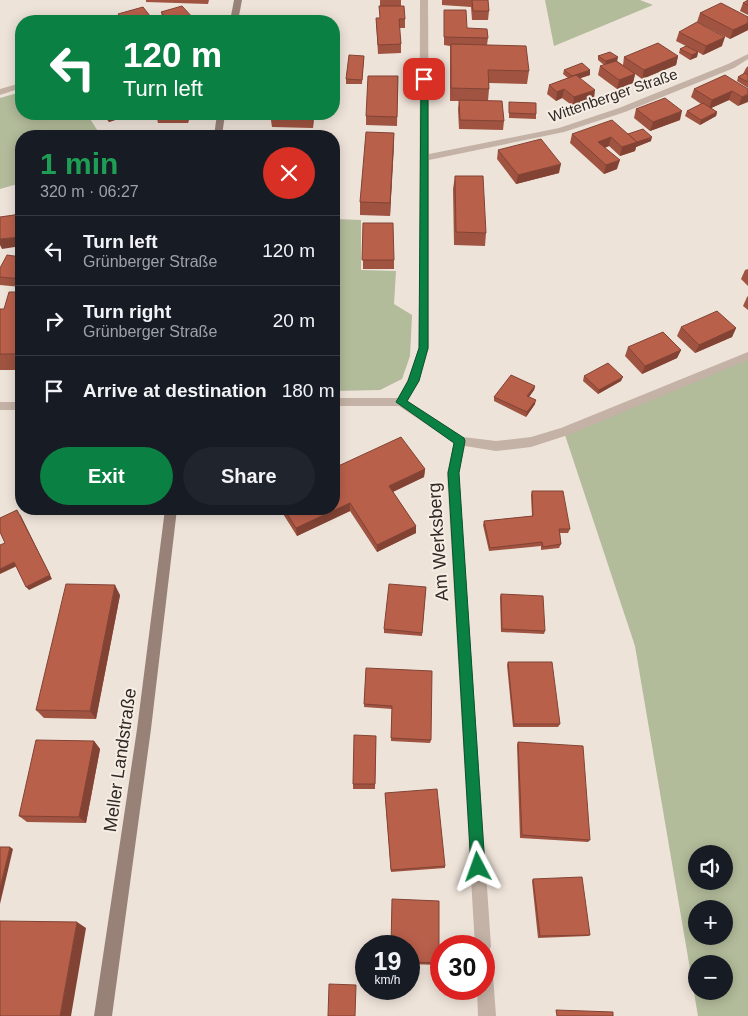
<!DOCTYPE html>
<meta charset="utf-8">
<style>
body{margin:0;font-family:Arial,sans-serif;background:#20242c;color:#f1f3f6;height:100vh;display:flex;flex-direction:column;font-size:19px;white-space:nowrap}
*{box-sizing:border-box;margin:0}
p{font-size:16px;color:#9ea1a6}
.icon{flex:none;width:28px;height:28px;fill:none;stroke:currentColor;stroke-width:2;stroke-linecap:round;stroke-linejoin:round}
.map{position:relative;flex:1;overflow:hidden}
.panel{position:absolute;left:15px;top:130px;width:325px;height:385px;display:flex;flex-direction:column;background:#171b24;border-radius:20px;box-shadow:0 2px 12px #0003}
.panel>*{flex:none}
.top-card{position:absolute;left:15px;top:15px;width:325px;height:105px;border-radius:20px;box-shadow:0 2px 12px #0003;background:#0b8043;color:#fff;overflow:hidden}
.controls{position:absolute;left:688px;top:845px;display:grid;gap:10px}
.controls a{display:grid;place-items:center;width:45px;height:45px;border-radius:50%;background:#171b24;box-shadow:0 2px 12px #0003;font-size:25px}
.speed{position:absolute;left:355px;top:935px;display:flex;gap:10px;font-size:25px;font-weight:700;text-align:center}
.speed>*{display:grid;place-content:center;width:65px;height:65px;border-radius:50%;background:#171b24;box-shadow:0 2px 12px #0003;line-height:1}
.speed small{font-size:12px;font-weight:400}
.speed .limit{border:8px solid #d22;background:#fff;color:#111}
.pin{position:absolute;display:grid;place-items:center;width:42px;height:42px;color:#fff;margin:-21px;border-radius:10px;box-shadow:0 2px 8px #0006}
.me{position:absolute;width:55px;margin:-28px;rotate:356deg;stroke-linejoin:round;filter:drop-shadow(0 0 4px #0008)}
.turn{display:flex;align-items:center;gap:18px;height:105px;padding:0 25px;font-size:22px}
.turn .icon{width:65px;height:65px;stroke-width:2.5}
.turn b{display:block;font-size:35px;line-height:42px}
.round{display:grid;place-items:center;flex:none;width:52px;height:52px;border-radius:26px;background:#20242c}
.overview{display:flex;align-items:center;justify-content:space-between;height:85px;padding:0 25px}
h1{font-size:30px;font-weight:800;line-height:38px;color:#1e9e55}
.button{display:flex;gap:10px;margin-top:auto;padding:10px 25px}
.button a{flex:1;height:58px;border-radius:30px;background:#0b8043;color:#fff;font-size:20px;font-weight:800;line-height:58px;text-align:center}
.button a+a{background:#20242c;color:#f1f3f6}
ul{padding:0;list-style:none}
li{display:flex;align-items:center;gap:15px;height:70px;padding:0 25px;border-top:1px solid #363941}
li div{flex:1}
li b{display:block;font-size:19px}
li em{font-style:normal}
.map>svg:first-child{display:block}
.green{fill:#b2bb9a;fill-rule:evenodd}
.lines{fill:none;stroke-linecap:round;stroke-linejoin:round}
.street{fill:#c4b2a6;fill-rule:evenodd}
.secondary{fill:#988278;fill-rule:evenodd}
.wall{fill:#9f5340}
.shaded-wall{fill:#824334}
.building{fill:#b9604b;stroke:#824334}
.route{fill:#0b8043;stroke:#07532c}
.labels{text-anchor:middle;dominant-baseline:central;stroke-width:4;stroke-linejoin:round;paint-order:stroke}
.far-street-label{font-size:15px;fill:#312926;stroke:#f6ede4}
.street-label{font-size:18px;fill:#312926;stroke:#f6ede4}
</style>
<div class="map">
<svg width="748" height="1016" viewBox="0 0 748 1016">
<rect width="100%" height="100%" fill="#eee3d9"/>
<g class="green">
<polygon points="545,0 640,0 653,5 554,46"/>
<polygon points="21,92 21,114 87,114 101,136 21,136 21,183 0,189 0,98"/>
<polygon points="334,219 361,220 361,270 396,271 394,304 412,315 410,356 402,379 380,390 334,391"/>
<path d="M748,356V1016H698L635,646L564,432ZM696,854H724V881H696ZM696,909H724V936H696ZM696,964H724V991H696Z"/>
</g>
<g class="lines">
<g class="street">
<polygon points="420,0 428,0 429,154 559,128 619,108 728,64 748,54 748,59 734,68 625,112 564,132 429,160 429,348 419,381 408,401 463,437 496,441 531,437 561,428 748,352 748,360 568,435 531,447 496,451 465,446 459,473 491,946 489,952 484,954 490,956 492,962 496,1016 478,1016 477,989 484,989 484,946 475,946 447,473 454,443 399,406 334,406 334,398 398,398 407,381 419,348"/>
<polygon points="21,83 21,88 0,95 0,89"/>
<rect x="0" y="402" width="21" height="8"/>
</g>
<g class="secondary">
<polygon points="234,0 242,0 238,21 230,21"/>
<polygon points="217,114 225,114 222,136 214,136"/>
<polygon points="165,509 177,509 151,729 112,1016 94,1016 137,729"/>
</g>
</g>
<g class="wall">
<polygon points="146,0 209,0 208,4 146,2"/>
<polygon points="380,0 401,0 401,6 405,19 405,28 399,28 401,44 401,53 378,54 376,18 380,18"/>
<polygon points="442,0 488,0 489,11 488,20 472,20 471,7 442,5"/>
<polygon points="748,0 748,15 740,11 743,3"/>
<polygon points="444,10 467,28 488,38 487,45 529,71 527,84 489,83 489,89 488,101 504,121 503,130 459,129 458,109 459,101 450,101 450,46 444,45"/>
<polygon points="161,12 194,21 166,21 162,17"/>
<polygon points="700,13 748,17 748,30 730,39 697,22"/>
<polygon points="118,14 154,21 120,21"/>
<polygon points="679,32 722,46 703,55 698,52 697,57 690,60 679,53 680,49 686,46 676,41"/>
<polygon points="364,56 362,84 346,84 346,79"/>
<polygon points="598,56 617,61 623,65 624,57 678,56 676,65 642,79 635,74 633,83 617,89 598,75 600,66 604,65 598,60"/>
<polygon points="748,66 748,88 737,81 738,77 743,74 746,68"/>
<polygon points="564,70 590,75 580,78 594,99 573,106 562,98 556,101 547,94 549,85 568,78 563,74"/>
<polygon points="398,76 397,126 366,125 366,116"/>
<polygon points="694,89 748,89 738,106 729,100 711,108 717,112 716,116 700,125 685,116 687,111 701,104 691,97"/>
<polygon points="509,102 536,114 536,119 509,118"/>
<polygon points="636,109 680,120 650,131 634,118"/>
<polygon points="102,114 133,114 109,122"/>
<polygon points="156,114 190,114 188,123 158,123"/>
<polygon points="270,114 314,114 313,128 272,127"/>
<polygon points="394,133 390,216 360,215 360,202"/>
<polygon points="572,134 628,134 651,141 636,147 635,151 620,156 609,146 605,148 617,169 604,174 570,143"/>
<polygon points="498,150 559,173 516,184 497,159"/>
<polygon points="455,176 486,233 485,246 454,245 453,189"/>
<polygon points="363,223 394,260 394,269 363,269"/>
<polygon points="21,257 21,287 0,285 0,268"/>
<polygon points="748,269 748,286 741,279 745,270"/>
<polygon points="21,292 21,370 0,370 0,309 4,309"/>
<polygon points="748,296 748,310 743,306 747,297"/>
<polygon points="681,327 736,328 732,337 695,353 677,336"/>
<polygon points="628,347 681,350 677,358 642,374 625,356"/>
<polygon points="584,376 621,381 598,394 583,381"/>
<polygon points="535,386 534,390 529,397 535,404 526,417 494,401 494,397"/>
<polygon points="425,469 424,477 393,492 416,526 416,533 377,552 350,511 297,536 280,509 334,509"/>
<polygon points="532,491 570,529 568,533 560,533 561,544 559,548 541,550 541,546 489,551 483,525 484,521 532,516 531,495"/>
<polygon points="426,587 422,636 384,633 384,629"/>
<polygon points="501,594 545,631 544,634 501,632 500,597"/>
<polygon points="120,595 96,719 44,718 36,710"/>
<polygon points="508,662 560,724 558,727 513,727 507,665"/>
<polygon points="366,668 431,740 430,743 391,741 392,709 364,707"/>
<polygon points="376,736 375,789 353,789 353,784"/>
<polygon points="94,741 100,749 86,823 27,822 19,816"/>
<polygon points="518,742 590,840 588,842 520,838 517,745"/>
<polygon points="385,795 445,866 445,868 391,872"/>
<polygon points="533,879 590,935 588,936 538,938 532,881"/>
<polygon points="409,946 439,963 438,965 409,964"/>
</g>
<g class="shaded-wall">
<polygon points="748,23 748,30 730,39 733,30"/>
<polygon points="725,37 722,46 703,55 706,46"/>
<polygon points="698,52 697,57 690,60 692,55"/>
<polygon points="678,56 676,65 642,79 644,70"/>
<polygon points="618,57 617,62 605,66 606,61"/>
<polygon points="590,70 590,75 572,81 572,76"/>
<polygon points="635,74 633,83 617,89 619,80"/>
<polygon points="564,89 562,98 556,101 557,92"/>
<polygon points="595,90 594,99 573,106 574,97"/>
<polygon points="732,91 729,100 709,109 712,100"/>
<polygon points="748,94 748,102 738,106 742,97"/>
<polygon points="682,111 680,120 650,131 653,122"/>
<polygon points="717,112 716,116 700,125 701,120"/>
<polygon points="106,114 133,114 109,122"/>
<polygon points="187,114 190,114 188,123"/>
<polygon points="312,114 314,114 313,128 312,115"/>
<polygon points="394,133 394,146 390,216 390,203"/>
<polygon points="611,137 609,146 596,151 598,142"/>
<polygon points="652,137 651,141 636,147 635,151 620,156 622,147"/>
<polygon points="620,160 617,169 604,174 606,165"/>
<polygon points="561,164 559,173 516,184 518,175"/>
<polygon points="21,237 21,246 2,249 0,245 0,239"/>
<polygon points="736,328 732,337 695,353 699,345"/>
<polygon points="681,350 677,358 642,374 645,366"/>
<polygon points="623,377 621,381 598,394 599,390"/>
<polygon points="535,386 534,390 526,401 527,396"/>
<polygon points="536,400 535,404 526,417 527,412"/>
<polygon points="425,469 424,477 388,494 389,486"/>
<polygon points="350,503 350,511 297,536 296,528"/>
<polygon points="20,514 52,579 29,590 26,587"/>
<polygon points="416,526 416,533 377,552 377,545"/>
<polygon points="14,562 17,566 0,574 0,569"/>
<polygon points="115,585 120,595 96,719 90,711"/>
<polygon points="94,741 100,749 86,823 79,817"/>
<polygon points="10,847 13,849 0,904 0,888"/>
<polygon points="77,922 86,928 71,1016 60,1016"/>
</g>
<g class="building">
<polygon points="472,0 488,0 489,11 473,11"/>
<polygon points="748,0 748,5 743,3"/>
<polygon points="721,3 748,17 748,23 733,30 700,13"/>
<polygon points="182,6 194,19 188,21 169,21 161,12"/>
<polygon points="379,6 404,6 405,19 399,19 401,44 378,45 376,18 380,18"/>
<polygon points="143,7 154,21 124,21 118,14"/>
<polygon points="444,10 466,10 467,28 487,29 488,38 444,37"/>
<polygon points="697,22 725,37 706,46 679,32"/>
<polygon points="658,43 678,56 644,70 624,57"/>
<polygon points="451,44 526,46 529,71 488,70 489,89 451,88"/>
<polygon points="686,46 698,52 692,55 680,49"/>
<polygon points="610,52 618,57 606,61 598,56"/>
<polygon points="349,55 364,56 362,80 346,79"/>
<polygon points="616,61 635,74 619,80 600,66"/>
<polygon points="582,63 590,70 572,76 564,70"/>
<polygon points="745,73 748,75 748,82 738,77"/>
<polygon points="576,75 595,90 574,97 564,89 557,92 549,85"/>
<polygon points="725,75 748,89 748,94 742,97 732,91 712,100 694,89"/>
<polygon points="368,76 398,76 397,117 366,116"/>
<polygon points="665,98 682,111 653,122 636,109"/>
<polygon points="459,100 502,101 504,121 460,120"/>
<polygon points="509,102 536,103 536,114 509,113"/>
<polygon points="703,103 717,112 701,120 687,111"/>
<polygon points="270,114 312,114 312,115"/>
<polygon points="612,120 637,142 622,147 611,137 598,142 620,160 606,165 572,134"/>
<polygon points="643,129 652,137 637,142 628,134"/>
<polygon points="366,132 394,133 390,203 360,202"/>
<polygon points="541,139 561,164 518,175 498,150"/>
<polygon points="455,176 483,176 486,233 456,232"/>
<polygon points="21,214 21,237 0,239 0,217"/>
<polygon points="363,223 393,223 394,260 362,260"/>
<polygon points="7,255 21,257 21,279 0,277 0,268"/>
<polygon points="9,292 21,292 21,354 0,354 0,309 4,309"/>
<polygon points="717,311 736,328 699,345 681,327"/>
<polygon points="663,332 681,350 645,366 628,347"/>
<polygon points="608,363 623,377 599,390 584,376"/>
<polygon points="511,375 535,386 527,396 536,400 527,412 494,397"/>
<polygon points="401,437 425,469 389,486 416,526 377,545 350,503 296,528 284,509 334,509 334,468"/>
<polygon points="532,491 563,491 570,529 559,529 561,544 543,547 542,542 490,548 484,521 533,516"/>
<polygon points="17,510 50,575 26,587 14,562 0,569 0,545 5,543 0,532 0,518"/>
<polygon points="66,584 115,585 90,711 36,710"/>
<polygon points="389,584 426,587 422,633 384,629"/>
<polygon points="501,594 543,596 545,631 502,629"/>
<polygon points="508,662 552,662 560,724 514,724"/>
<polygon points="366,668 432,671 431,740 391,738 392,706 364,704"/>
<polygon points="354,735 376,736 375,784 353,784"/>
<polygon points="36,740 94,741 79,817 19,816"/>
<polygon points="518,742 583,746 590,840 522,835"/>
<polygon points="437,789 445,866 391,870 385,793"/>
<polygon points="0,847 10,847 0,888"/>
<polygon points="582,877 590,935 540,936 533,879"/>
<polygon points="392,899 439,901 439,963 409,962 409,946 391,946"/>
<polygon points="0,921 77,922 60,1016 0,1016"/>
<polygon points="329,984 356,985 355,1016 328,1016"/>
<polygon points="556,1010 613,1012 613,1016 557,1016"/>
</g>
<polygon class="route" points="421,77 428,79 428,348 419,381 407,401 464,438 465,441 459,473 485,867 483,872 478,875 473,872 471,867 448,473 454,443 396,402 408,381 419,348"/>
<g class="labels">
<g class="far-street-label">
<text transform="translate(613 95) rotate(-19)">Wittenberger Straße</text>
</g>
<g class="street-label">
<text transform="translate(438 542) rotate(-94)">Am Werksberg</text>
<text transform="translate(120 760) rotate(-82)">Meller Landstraße</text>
</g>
</g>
</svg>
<div class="controls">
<a><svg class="icon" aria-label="sound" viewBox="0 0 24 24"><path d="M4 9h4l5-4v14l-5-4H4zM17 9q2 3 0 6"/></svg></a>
<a>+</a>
<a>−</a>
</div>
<div class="speed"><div>19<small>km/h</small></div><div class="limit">30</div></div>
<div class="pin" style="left:424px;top:79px;background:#d93025"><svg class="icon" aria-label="arrive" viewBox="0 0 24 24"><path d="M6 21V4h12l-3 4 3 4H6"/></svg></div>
<svg class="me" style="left:478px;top:867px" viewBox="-20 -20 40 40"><path d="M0-17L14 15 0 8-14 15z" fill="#0b8043" stroke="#fff" stroke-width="4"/></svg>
<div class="top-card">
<div class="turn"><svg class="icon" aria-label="left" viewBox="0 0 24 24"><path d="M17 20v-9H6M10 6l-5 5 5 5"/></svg><div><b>120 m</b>Turn left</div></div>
</div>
<section class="panel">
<div class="overview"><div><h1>1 min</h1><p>320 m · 06:27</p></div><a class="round" style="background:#d93025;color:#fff"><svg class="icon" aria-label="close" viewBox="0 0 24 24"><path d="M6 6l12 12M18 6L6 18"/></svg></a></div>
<ul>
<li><svg class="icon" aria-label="left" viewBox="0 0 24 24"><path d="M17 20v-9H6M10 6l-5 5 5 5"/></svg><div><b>Turn left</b><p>Grünberger Straße</p></div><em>120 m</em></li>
<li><svg class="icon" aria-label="right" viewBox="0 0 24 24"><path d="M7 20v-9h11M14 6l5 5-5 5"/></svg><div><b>Turn right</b><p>Grünberger Straße</p></div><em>20 m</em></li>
<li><svg class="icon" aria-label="arrive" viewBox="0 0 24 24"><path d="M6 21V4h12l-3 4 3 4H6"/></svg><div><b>Arrive at destination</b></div><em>180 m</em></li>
</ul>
<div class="button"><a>Exit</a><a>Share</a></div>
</section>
</div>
